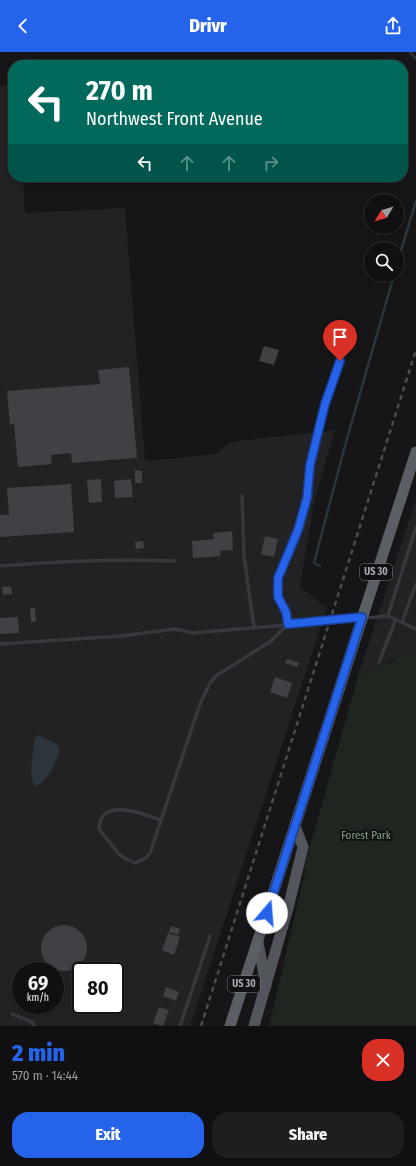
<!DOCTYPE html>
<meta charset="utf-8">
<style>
body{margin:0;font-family:"Fira Sans Condensed",sans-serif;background:#1e1e20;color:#f1f3f6;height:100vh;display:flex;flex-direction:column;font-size:15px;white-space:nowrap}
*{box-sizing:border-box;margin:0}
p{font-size:13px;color:#9c9d9f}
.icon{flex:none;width:22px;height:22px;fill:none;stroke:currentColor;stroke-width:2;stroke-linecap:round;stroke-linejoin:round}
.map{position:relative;height:974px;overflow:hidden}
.details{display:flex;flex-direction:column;background:#101012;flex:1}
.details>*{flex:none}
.top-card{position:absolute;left:8px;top:8px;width:400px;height:122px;border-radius:16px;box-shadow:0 2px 6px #0003,0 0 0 1px #303032;background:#00695c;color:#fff;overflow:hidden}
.needle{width:26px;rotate:232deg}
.tools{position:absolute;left:364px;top:142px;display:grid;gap:8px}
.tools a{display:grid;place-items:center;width:40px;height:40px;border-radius:50%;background:#101012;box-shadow:0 2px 6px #0003,0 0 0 1px #303032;font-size:20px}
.speed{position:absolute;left:12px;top:910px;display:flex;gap:8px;font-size:20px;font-weight:700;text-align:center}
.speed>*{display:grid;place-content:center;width:52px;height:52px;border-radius:50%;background:#101012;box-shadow:0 2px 6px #0003,0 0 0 1px #303032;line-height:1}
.speed small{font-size:10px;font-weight:400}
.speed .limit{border:2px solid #111;border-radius:6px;background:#fff;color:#111}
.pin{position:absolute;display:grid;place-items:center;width:34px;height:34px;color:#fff;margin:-41px -17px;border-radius:50% 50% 50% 0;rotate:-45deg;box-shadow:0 0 4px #0007}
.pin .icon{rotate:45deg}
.me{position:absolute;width:44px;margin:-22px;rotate:18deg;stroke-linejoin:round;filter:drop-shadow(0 0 3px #0008)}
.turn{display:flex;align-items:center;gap:14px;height:84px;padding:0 12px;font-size:18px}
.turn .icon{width:52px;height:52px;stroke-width:2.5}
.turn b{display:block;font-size:28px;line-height:34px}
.lanes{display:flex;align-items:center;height:38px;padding:0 12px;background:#0003;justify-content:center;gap:20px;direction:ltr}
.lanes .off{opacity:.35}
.round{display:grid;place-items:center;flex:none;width:42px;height:42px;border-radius:16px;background:#1e1e20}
.head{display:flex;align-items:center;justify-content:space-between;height:68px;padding:0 12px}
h1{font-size:24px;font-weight:800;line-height:30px;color:#2563eb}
.action{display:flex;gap:8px;margin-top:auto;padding:8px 12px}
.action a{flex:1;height:46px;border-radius:16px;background:#2563eb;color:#fff;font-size:16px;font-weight:800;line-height:46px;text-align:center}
.action a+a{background:#1e1e20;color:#f1f3f6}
header{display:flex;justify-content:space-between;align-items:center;height:52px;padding:0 12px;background:#2563eb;color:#fff;font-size:18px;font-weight:800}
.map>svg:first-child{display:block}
.built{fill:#222225;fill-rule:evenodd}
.green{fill:#1e261f}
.water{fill:#2c353c}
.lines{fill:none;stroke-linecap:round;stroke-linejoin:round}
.stream{stroke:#2c353c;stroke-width:2.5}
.building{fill:#404145}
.service{stroke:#37383d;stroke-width:3.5}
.primary{stroke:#53555c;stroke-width:11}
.trunk{stroke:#5b5e65;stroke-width:11}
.rail{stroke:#4a4c52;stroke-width:2.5;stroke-dasharray:5 4;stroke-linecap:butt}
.route-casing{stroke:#184099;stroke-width:10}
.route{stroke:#2563eb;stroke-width:7}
.labels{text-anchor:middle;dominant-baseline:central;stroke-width:4;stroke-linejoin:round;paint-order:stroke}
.shield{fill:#111113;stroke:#7b7e86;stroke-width:1}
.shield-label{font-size:10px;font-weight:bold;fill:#a8adb8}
.park-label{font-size:11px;fill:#7fa381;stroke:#111113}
</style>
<header><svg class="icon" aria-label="back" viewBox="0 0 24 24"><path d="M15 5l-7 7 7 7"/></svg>Drivr<svg class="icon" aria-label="share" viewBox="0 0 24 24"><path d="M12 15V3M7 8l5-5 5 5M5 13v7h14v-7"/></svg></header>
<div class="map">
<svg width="416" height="974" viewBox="0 0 416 974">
<rect width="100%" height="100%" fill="#161618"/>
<g class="built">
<path d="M13,33V125H23L25,161L125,156L145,409L215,402L230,390L335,378L314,450L300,535L327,556L190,974H0V34ZM21,919H55V953H21ZM81,919H115V953H81Z"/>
<polygon points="416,447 416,606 393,607 372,620 359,621"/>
</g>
<polygon class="green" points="407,601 416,602 416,974 269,974 306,816 304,815 359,621 372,620"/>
<path class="water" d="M38,683L57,692L60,698C57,709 48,730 36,734L33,731L31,719L34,688Z"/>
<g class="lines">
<g class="stream">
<polyline points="410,0 416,7"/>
<polyline points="397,212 416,149"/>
<polyline points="320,514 314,511 346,390 394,223"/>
</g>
</g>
<g class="building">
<polygon points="264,294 279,298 274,313 259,309"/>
<polygon points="129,315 137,406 72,411 71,401 51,403 52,412 18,415 14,372 10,373 7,339 100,332 98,318"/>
<polygon points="135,418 142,419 142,431 135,431"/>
<polygon points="101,427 102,450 89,451 87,428"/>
<polygon points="131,427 133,445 115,446 114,429"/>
<polygon points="71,432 74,480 0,485 0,463 9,463 7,436"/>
<polygon points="232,479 233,498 220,499 221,504 193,506 192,489 214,487 213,481"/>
<polygon points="265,484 278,487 274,505 261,502"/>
<polygon points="143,489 144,496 136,497 135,490"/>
<polygon points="11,534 12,542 3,543 2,535"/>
<polygon points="30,556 35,556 36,569 34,570 31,570"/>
<polygon points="18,565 19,581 0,582 0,566"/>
<polygon points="287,607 299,611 297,615 285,611"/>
<polygon points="275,625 292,631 287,646 270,640"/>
<circle cx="64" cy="896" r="23"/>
<polygon points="171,874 180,877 178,883 169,880"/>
<polygon points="168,881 180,885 174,903 162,898"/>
<polygon points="166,935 179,940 176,949 163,944"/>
<polygon points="159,955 169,958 163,974 153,971"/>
</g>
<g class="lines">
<g class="service">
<polyline points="242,444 244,504 254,576"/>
<path d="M0,514C58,509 117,507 175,509"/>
<polyline points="388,564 416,577"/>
<polyline points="402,570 416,532"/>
<polyline points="0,592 121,584 175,577 193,581 388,564 416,475"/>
<polyline points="379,610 396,567"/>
<path d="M161,768C144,762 100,744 99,777L119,802L124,806L135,811L146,806L150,801L200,652L210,631L216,624L271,589L288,572L286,560L278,545V526L298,478L307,446L310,413L325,352L340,309"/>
<polyline points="12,962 32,970 34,974"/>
<polyline points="180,974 210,884"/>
</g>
<g class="primary">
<polyline points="258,890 266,934"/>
<polyline points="254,974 288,856 303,795 295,774"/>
</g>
<polyline class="trunk" points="230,974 416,400"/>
<polyline class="rail" points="201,974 416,298"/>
</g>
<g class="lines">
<g class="route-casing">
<polyline id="route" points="267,861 362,565 288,572 286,560 278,545 278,526 298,478 307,446 310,413 325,352 340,309"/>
</g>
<use href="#route" class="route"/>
</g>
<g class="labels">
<g class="shield">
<rect x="360" y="512" width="32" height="16" rx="3"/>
<rect x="228" y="924" width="32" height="16" rx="3"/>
</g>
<g class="shield-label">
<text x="376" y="520">US 30</text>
<text x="244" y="932">US 30</text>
</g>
<g class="park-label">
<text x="366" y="783">Forest Park</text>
</g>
</g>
</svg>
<div class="tools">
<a><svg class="needle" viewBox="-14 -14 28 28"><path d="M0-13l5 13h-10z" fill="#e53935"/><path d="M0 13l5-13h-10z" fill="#9c9d9f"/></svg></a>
<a><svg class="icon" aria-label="search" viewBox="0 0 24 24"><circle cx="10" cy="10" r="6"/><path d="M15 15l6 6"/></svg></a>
</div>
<div class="speed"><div>69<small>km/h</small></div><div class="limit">80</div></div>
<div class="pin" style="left:340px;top:309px;background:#d93025"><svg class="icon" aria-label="arrive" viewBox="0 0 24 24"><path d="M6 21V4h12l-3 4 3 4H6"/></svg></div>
<svg class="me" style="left:267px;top:861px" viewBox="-20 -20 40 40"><circle r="19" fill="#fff"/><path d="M0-13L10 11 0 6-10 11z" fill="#2563eb"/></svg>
<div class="top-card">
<div class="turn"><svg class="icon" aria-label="left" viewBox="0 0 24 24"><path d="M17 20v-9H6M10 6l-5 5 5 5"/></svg><div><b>270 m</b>Northwest Front Avenue</div></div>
<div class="lanes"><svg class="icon" aria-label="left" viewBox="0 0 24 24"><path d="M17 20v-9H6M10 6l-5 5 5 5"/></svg><svg class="icon off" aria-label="ahead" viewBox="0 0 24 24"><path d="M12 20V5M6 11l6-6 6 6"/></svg><svg class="icon off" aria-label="ahead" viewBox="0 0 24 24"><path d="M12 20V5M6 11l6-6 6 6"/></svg><svg class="icon off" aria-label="right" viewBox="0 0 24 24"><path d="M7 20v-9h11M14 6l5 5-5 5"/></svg></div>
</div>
</div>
<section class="details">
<div class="head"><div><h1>2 min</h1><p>570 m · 14:44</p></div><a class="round" style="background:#d93025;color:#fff"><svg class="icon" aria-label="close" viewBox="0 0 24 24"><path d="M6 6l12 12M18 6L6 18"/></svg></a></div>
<div class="action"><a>Exit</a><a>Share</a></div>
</section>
